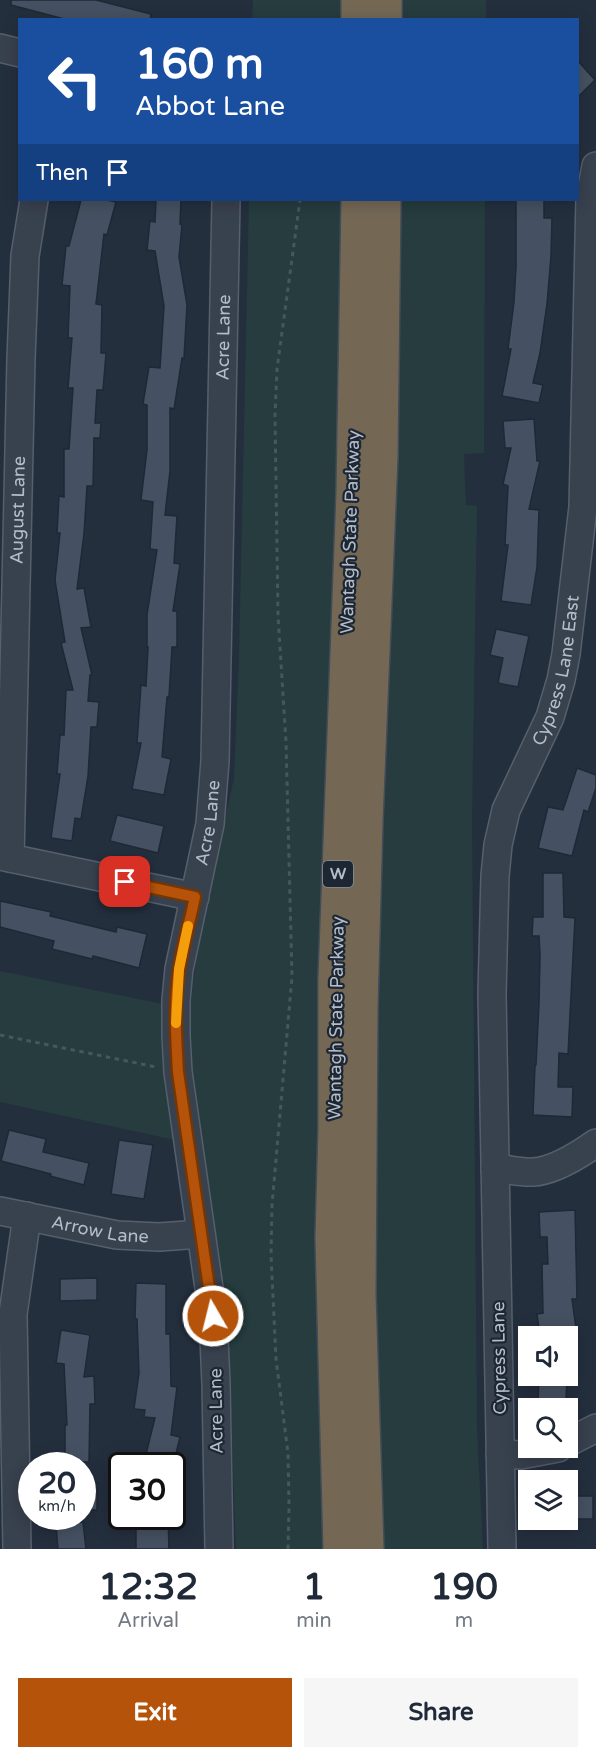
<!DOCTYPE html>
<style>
body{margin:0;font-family:"Varela Round",sans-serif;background:#f6f6f7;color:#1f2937;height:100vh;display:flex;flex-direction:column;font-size:22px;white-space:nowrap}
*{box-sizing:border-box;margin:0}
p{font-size:20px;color:#747a83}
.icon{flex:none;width:33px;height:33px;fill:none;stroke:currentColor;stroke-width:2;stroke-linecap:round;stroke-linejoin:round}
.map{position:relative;height:1549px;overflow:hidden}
.drawer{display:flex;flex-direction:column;background:#fff;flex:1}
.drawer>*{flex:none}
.top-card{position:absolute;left:18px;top:18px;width:561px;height:183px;border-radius:0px;box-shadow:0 3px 15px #0003;background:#1a4fa0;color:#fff;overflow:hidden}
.buttons{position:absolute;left:518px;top:1326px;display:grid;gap:12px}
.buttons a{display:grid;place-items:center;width:60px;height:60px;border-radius:0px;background:#fff;box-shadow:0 3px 15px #0003;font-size:30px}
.speed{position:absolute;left:18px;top:1452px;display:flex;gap:12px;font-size:30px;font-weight:700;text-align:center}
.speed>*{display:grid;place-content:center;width:78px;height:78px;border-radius:50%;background:#fff;box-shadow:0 3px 15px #0003;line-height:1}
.speed small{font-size:15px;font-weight:400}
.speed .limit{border:3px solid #111;border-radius:9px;background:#fff;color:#111}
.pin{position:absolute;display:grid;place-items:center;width:51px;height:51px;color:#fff;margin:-26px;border-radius:12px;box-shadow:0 3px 9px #0006}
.me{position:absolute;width:66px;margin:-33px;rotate:352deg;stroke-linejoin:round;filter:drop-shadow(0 0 4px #0008)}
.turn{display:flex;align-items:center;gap:21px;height:126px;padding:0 18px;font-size:27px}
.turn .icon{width:78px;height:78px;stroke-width:2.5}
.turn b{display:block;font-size:42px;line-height:51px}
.then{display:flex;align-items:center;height:57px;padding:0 18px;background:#0003;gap:12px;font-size:22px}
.eta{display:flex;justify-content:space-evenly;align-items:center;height:102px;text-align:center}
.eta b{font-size:36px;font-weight:700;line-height:42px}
.cta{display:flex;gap:12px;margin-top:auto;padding:12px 18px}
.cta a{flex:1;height:69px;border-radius:0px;background:#b45309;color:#fff;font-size:24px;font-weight:700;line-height:69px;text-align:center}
.cta a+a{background:#f6f6f7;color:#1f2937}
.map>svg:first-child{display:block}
.green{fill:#263c3f}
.building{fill:#455162;stroke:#1f2835;stroke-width:1.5}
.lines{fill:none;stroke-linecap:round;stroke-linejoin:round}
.minor-casing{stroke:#565f6c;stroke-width:30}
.highway-casing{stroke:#434c59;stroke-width:36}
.path{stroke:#44595c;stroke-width:3;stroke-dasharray:4.5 4.5;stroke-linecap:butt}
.minor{stroke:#38414e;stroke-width:27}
.highway{stroke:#746855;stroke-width:33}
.route-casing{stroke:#753606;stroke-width:15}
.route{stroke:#b45309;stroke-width:10}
.slow{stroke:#f59e0b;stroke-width:10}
.labels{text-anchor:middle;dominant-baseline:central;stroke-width:4.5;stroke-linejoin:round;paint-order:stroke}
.shield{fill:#1d2633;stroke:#878f9c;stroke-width:1.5}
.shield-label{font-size:16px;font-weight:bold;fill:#b4bcc9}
.street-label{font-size:18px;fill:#b4bcc9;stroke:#1d2633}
</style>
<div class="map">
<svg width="596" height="1549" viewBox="0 0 596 1549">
<rect width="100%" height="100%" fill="#242f3e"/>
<g class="green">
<polygon points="253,0 346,0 346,19 252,20"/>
<rect x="394" y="0" width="92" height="19"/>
<polygon points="249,200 346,200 329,1549 236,1549 229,1362 219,1257 192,1081 188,1027 198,944 234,778 239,656"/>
<polygon points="395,200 485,200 484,453 464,454 466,505 477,506 472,819 477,1430 483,1549 385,1549 381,1499 371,1202"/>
<polygon points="0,971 173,1006 184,1142 0,1102"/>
</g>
<g class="building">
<polygon points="11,0 96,0 151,14 150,20 68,20 11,5"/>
<polygon points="578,61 595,80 578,97"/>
<polygon points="81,200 107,200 116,202 107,235 104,234 96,304 102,305 101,353 106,353 103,390 97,390 95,423 101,423 100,438 94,438 93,486 87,486 84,534 77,589 84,588 91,627 81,628 92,675 90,675 88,701 99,702 97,727 91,727 88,776 81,819 75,818 72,841 51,838 60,774 57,774 60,735 64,735 66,690 73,690 61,643 65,642 55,580 60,533 57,533 59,496 64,497 64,449 69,449 73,388 68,388 72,338 68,338 70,286 62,285 66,246 69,246"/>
<polygon points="156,200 181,200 180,224 182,225 179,257 187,305 184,358 182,358 174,409 170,408 170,471 165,515 177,516 174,563 180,564 173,611 177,611 177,647 172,647 169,697 167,697 162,757 171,759 164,795 132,789 141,743 137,743 141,685 146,686 148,647 147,647 147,615 157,550 150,549 153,502 141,500 147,450 147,405 143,404 149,367 160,368 164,306 155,251 147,250 150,221 155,222"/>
<polygon points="516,200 544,200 544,218 552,218 551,256 547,304 540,353 533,383 543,385 539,403 502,396 511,349 508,349 514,302 516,267"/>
<polygon points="534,419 537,461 540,461 529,509 539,510 537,567 531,605 501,601 508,545 505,545 508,486 503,484 511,448 505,448 503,421"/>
<polygon points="496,629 529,636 518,687 498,683 503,658 490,655"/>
<polygon points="577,768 596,775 596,788 588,812 584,810 572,856 538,848 548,807 563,810"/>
<polygon points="117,815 164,826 158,853 110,841"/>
<polygon points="543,873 563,873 564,917 575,918 568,1054 559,1053 558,1087 573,1087 572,1117 533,1115 535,1065 536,1065 539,1003 540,955 539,936 532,936 533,917 543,917"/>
<polygon points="0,901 51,912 50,916 116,932 117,927 147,934 139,968 93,956 92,959 52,949 54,941 0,927"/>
<polygon points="9,1130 46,1139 43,1152 89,1163 84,1185 50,1176 51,1174 1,1161"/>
<polygon points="119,1140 153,1145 144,1199 111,1194"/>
<polygon points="575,1210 577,1299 572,1299 577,1336 540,1336 537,1314 543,1313 542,1264 548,1264 547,1237 540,1237 539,1212"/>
<polygon points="97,1278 97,1300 60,1301 60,1279"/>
<polygon points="136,1283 166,1284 166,1334 170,1334 171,1386 177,1387 171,1435 180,1437 173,1466 143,1466 155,1418 144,1417 145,1410 134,1409 139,1373 137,1319 135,1319"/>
<polygon points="61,1330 90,1335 84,1377 94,1376 95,1404 90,1404 89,1462 65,1462 65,1425 67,1425 64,1364 56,1363"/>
<polygon points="539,1376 567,1376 566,1401 538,1400"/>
<rect x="82" y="1483" width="15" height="27"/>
<rect x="567" y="1496" width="26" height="23"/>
<polygon points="140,1516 168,1516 169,1549 136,1549 136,1529 141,1529"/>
<polygon points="83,1522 86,1549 58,1549 56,1525"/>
</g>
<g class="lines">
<g class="minor-casing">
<g id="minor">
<polyline points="0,48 20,53"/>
<polyline points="0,856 195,897"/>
<path id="s1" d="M10,858L21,359L25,256L34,200"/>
<path d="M495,1168C507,1169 521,1173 533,1172C554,1171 579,1155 596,1143"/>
<path id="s2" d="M0,1211L117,1235L159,1237L201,1234"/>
<polyline points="567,1443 596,1428"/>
<polyline points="500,1454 521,1455 558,1448"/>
<polyline points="17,1549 13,1314 27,1216"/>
<path id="s3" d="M219,1549L216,1384L213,1316L178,1072L176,1036V1000L179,969L210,824L215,761L226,200"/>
<path id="s4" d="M502,1549L492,994L495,876L498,845L506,810L550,717L561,680L566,654L583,507L590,197L596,166"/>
</g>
</g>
<g class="highway-casing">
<g id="highway">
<polyline points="358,20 358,0"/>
<polyline points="385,20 385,0"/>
<polyline points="340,1549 332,1238 335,1129 335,979 353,493 358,200"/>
<polyline points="367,1549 359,1295 361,1007 366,821 381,456 384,200"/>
</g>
</g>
<g class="path">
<polyline points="0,1035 156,1067"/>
<polyline points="288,1549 289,1507 288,1453 276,1359 271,1255 272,1205 292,977 286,742 278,616 275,416 277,369 300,200"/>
</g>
<use href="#minor" class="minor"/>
<use href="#highway" class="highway"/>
</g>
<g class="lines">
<g class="route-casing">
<path id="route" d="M125,882L195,897C190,921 183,945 179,970C174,1003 176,1038 178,1072L213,1316"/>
</g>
<use href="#route" class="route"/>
<polyline class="slow" points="176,1023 179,969 188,926"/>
</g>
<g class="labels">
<rect class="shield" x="323" y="861" width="30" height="26" rx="4.5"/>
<g class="shield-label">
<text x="338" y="874">W</text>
</g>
<g class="street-label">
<text stroke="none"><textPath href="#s3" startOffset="1218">Acre Lane</textPath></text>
<text stroke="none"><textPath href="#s1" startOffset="348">August Lane</textPath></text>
<text transform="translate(350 532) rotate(-88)">Wantagh State Parkway</text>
<text stroke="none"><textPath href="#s4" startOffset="890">Cypress Lane East</textPath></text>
<text stroke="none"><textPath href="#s3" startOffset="732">Acre Lane</textPath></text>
<text transform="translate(336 1018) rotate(-89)">Wantagh State Parkway</text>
<text stroke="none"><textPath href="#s2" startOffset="102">Arrow Lane</textPath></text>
<text transform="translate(499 1358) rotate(-91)">Cypress Lane</text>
<text transform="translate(216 1411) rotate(-91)">Acre Lane</text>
</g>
</g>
</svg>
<div class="buttons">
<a><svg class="icon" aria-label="sound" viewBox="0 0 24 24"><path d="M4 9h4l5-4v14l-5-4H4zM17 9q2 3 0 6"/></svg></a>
<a><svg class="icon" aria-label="search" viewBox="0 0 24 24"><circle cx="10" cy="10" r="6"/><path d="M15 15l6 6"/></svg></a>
<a><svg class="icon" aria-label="layers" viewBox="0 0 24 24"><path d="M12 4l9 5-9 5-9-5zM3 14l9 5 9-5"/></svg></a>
</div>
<div class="speed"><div>20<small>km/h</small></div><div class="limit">30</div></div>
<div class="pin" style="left:125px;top:882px;background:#d93025"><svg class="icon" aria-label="arrive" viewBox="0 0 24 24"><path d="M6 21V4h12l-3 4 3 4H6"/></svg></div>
<svg class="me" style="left:213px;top:1316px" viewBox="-20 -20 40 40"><circle r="17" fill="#b45309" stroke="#fff" stroke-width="3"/><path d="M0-11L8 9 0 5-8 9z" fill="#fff"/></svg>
<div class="top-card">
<div class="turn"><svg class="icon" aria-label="left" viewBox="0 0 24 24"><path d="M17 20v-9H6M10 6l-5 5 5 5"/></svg><div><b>160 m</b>Abbot Lane</div></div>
<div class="then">Then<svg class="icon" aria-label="arrive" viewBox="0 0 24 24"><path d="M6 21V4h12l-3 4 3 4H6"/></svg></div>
</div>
</div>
<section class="drawer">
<div class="eta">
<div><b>12:32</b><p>Arrival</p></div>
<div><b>1</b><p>min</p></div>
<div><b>190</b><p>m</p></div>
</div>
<div class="cta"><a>Exit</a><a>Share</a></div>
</section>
